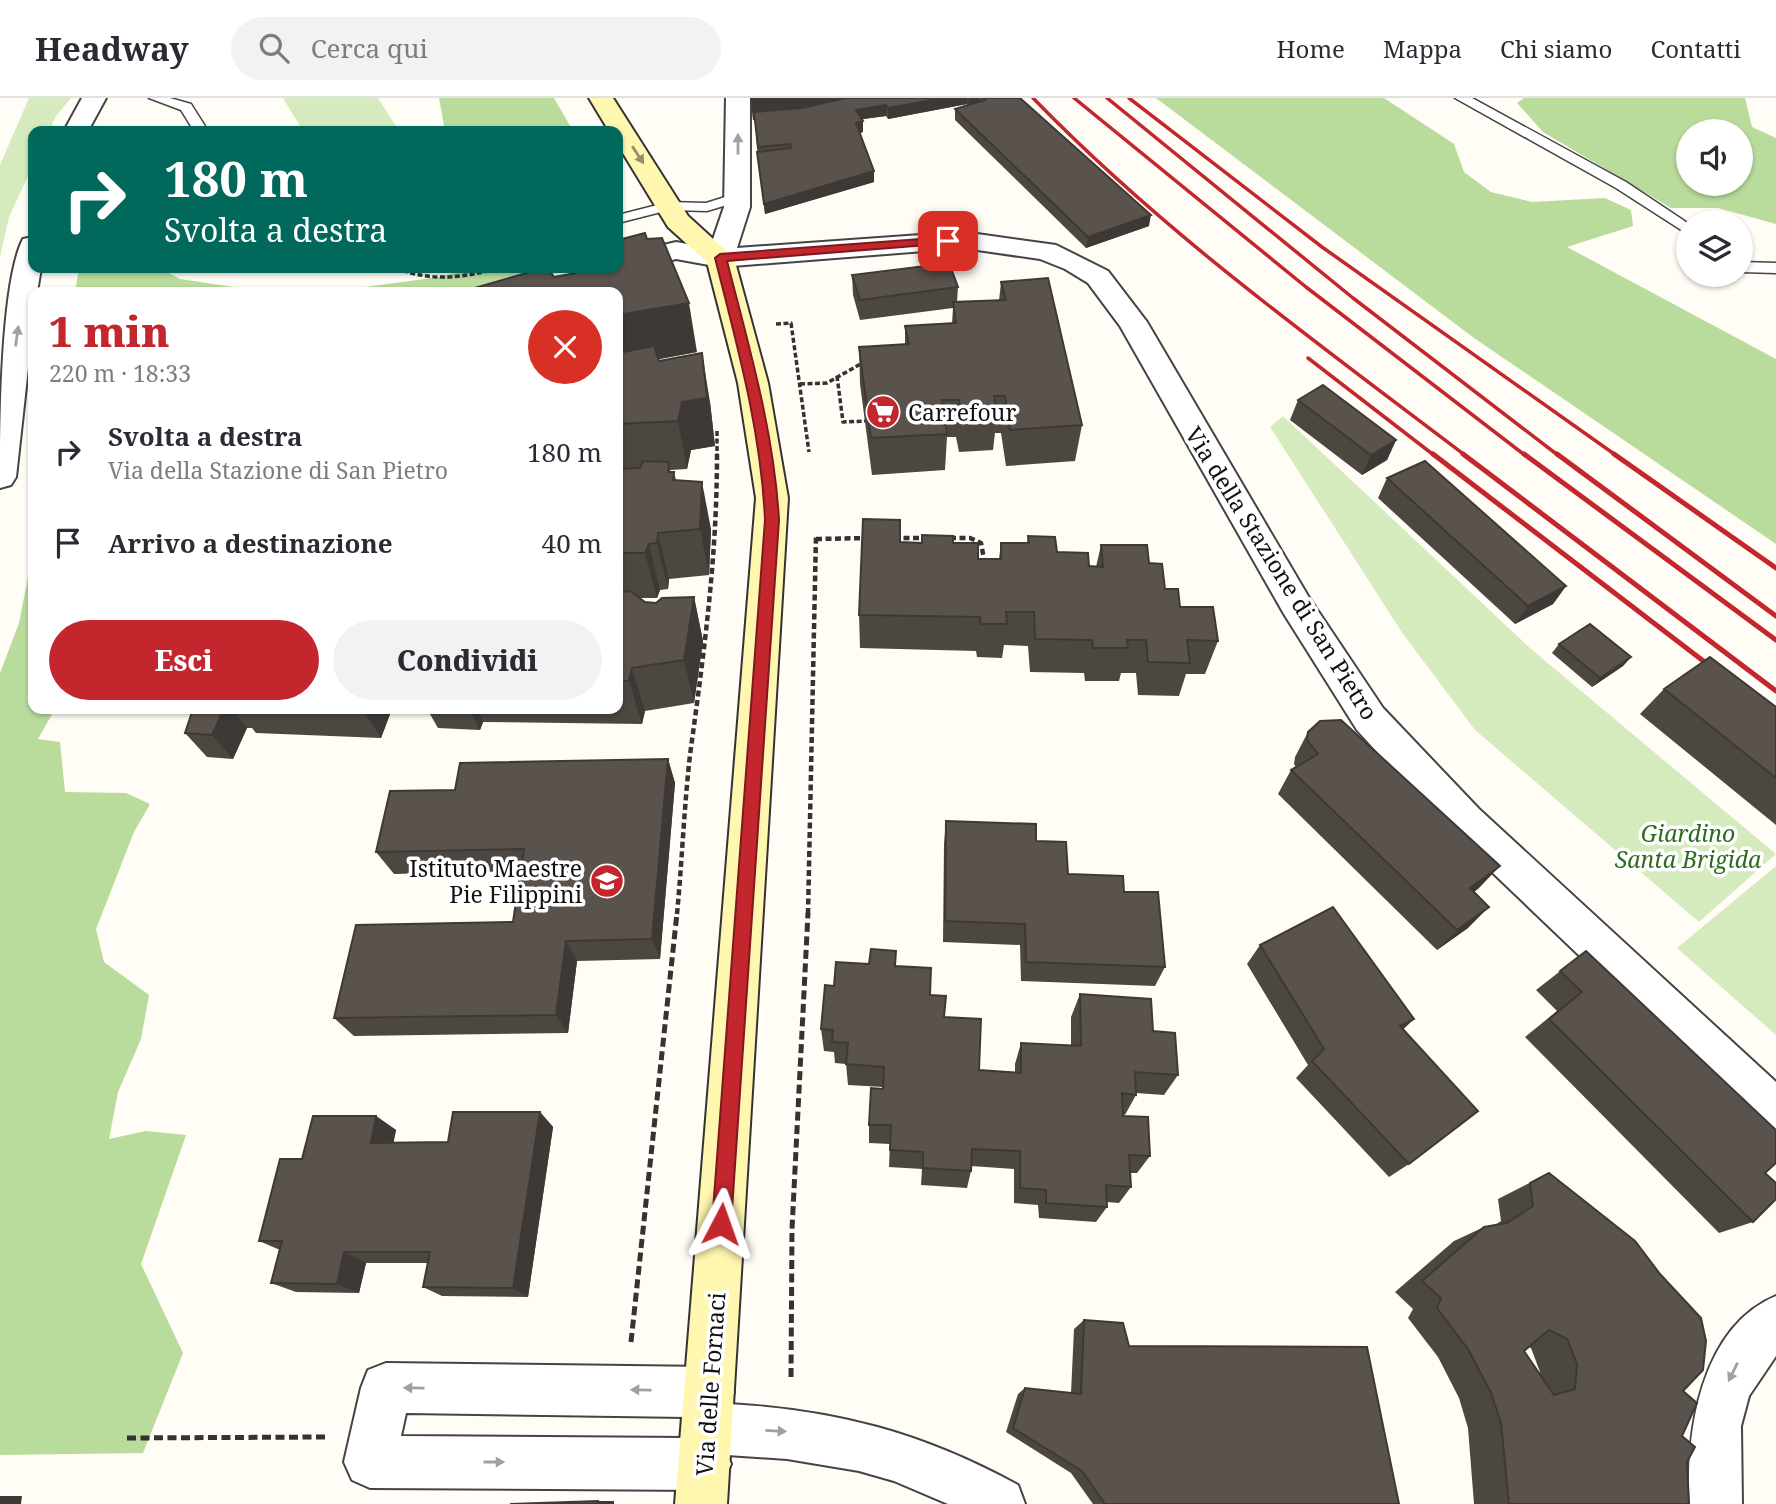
<!DOCTYPE html>
<html lang="it">
<meta charset="utf-8">
<style>
body{margin:0;font-family:"Noto Serif",serif;background:#f2f2f3;color:#2b2b33;height:100vh;display:flex;flex-direction:column;font-size:26px;white-space:nowrap}
*{box-sizing:border-box;margin:0}
p{font-size:23px;color:#7c7c81}
.icon{flex:none;width:38px;height:38px;fill:none;stroke:currentColor;stroke-width:2;stroke-linecap:round;stroke-linejoin:round}
.map{position:relative;flex:1;overflow:hidden}
.details{position:absolute;left:28px;top:189px;width:595px;height:427px;display:flex;flex-direction:column;background:#fff;border-radius:14px;box-shadow:0 2px 5px #0004}
.details>*{flex:none}
.guide{position:absolute;left:28px;top:28px;width:595px;height:147px;border-radius:14px;box-shadow:0 2px 5px #0004;background:#00695c;color:#fff;overflow:hidden}
.buttons{position:absolute;left:1676px;top:21px;display:grid;gap:14px}
.buttons a{display:grid;place-items:center;width:77px;height:77px;border-radius:50%;background:#fff;box-shadow:0 2px 5px #0004;font-size:35px}
.pin{position:absolute;display:grid;place-items:center;width:60px;height:60px;color:#fff;margin:-30px;border-radius:14px;box-shadow:0 4px 10px #0006}
.me{position:absolute;width:77px;margin:-38px;rotate:4deg;stroke-linejoin:round;filter:drop-shadow(0 0 5px #0008)}
.turn{display:flex;align-items:center;gap:24px;height:147px;padding:0 21px;font-size:32px}
.turn .icon{width:91px;height:91px;stroke-width:2.5}
.turn b{display:block;font-size:49px;line-height:60px}
.round{display:grid;place-items:center;flex:none;width:74px;height:74px;border-radius:37px;background:#f2f2f3}
.overview{display:flex;align-items:center;justify-content:space-between;height:119px;padding:0 21px}
h1{font-size:42px;font-weight:800;line-height:52px;color:#c4262e}
.button{display:flex;gap:14px;margin-top:auto;padding:14px 21px}
.button a{flex:1;height:80px;border-radius:42px;background:#c4262e;color:#fff;font-size:28px;font-weight:800;line-height:80px;text-align:center}
.button a+a{background:#f2f2f3;color:#2b2b33}
ul{padding:0;list-style:none}
li{display:flex;align-items:center;gap:21px;height:91px;padding:0 21px}
li div{flex:1}
li b{display:block;font-size:26px}
li em{font-style:normal}
header{display:flex;align-items:center;gap:42px;box-sizing:border-box;height:98px;padding:0 35px;background:#fff;border-bottom:2px solid #e1e1e2}
header strong{font-size:33px}
nav{display:flex;gap:38px;margin-inline-start:auto;font-size:24px}
.search{width:490px;height:63px;background:#f2f2f3;display:flex;align-items:center;gap:18px;box-sizing:border-box;padding:0 24px;border-radius:38px;color:#7c7c81;font-size:26px}
.map>svg:first-child{display:block}
.green{fill:#d5ebbd}
.forest{fill:#b9dc9c;fill-rule:evenodd}
.lines{fill:none;stroke-linecap:round;stroke-linejoin:round}
.lane-casing{stroke:#444;stroke-width:3}
.street-casing{stroke:#444;stroke-width:4}
.secondary-casing{stroke:#333;stroke-width:4}
.path-far2{stroke:#333;stroke-width:3.5;stroke-dasharray:5 2.5;stroke-linecap:butt}
.path-far1{stroke:#333;stroke-width:4.5;stroke-dasharray:6 3.5;stroke-linecap:butt}
.path{stroke:#333;stroke-width:5;stroke-dasharray:9 4.5;stroke-linecap:butt}
.lane{fill:#fff;fill-rule:evenodd}
.street{fill:#fff;fill-rule:evenodd}
.secondary{fill:#fff6b0;fill-rule:evenodd}
.rail-far1{stroke:#c4262e;stroke-width:3.5}
.rail{stroke:#c4262e;stroke-width:5}
.wall{fill:#4d4742;fill-rule:evenodd}
.shaded-wall{fill:#3f3936}
.building{fill:#5a524d;stroke:#3f3936;stroke-width:2;fill-rule:evenodd}
.oneway{fill:#a0a0a0}
.oneway2{fill:#948f68}
.route{fill:#c4262e;stroke:#7f191e;stroke-width:2}
.labels{text-anchor:middle;dominant-baseline:central;stroke-width:7;stroke-linejoin:round;paint-order:stroke}
.poi-label{font-size:23px;fill:#111;stroke:#fff;text-anchor:start}
.street-label{font-size:23px;fill:#111;stroke:#fff}
.park-label{font-size:23px;font-style:italic;fill:#2f6b1f;stroke:#fff}
</style>
<header>
<strong>Headway</strong>
<div class="search"><svg class="icon" aria-label="search" viewBox="0 0 24 24"><circle cx="10" cy="10" r="6"/><path d="M15 15l6 6"/></svg>Cerca qui</div>
<nav><a>Home</a><a>Mappa</a><a>Chi siamo</a><a>Contatti</a></nav>
</header>
<div class="map">
<svg width="1776" height="1406" viewBox="0 0 1776 1406">
<rect width="100%" height="100%" fill="#fffdf5"/>
<g class="green">
<polygon points="29,0 71,0 56,18 49,33 33,33 33,67 9,119 0,159 0,67"/>
<polygon points="283,0 378,0 399,33 303,33"/>
<polygon points="1283,318 1531,551 1776,756 1699,824 1475,632 1403,536 1270,329"/>
<polygon points="1776,768 1776,937 1677,850"/>
</g>
<g class="forest">
<polygon points="439,0 554,0 573,33 445,33"/>
<polygon points="1156,0 1384,0 1454,46 1464,74 1491,94 1532,104 1605,100 1631,112 1633,128 1567,149 1776,261 1776,446 1474,240"/>
<path d="M1524,0H1745L1752,29L1776,40V126L1718,110H1671L1543,34L1517,5ZM1689,33H1741V86H1689Z"/>
<polygon points="79,170 160,170 180,181 247,191 336,193 439,179 475,170 545,170 461,194 75,194"/>
<polygon points="33,453 33,611 55,611 38,641 60,644 65,694 126,695 150,706 134,734 96,831 104,864 149,897 141,941 118,994 109,1041 146,1033 186,1037 141,1166 183,1255 143,1355 0,1357 0,575 19,525"/>
</g>
<g class="lines">
<g class="lane-casing">
<g id="lane">
<polygon points="149,0 170,0 191,6 208,33 194,33 181,12"/>
<polygon points="1455,0 1472,0 1626,84 1689,126 1689,137 1616,90"/>
<polygon points="738,95 743,96 743,102 707,113 669,112 618,125 618,117 669,104 706,105"/>
<polygon points="1741,164 1776,165 1776,175 1741,174"/>
</g>
</g>
<g class="street-casing">
<g id="street">
<polygon points="82,0 106,0 88,33 64,33"/>
<polygon points="726,0 750,0 750,109 737,150 963,134 1056,147 1108,173 1147,224 1308,498 1383,610 1479,711 1776,984 1776,1036 1760,1030 1451,735 1357,632 1284,516 1120,228 1088,185 1065,171 1040,161 963,150 720,169 676,161 618,176 608,173 606,170 618,170 618,158 676,144 710,150 724,109"/>
<path d="M33,139V170H41L37,194H33V225L16,379L11,387L0,390C0,334 0,186 23,141Z"/>
<path d="M1776,1198V1258L1749,1298L1741,1328L1742,1406H1690C1685,1335 1701,1229 1776,1198Z"/>
<path d="M386,1265L709,1269L727,1276L734,1294L729,1306C837,1312 923,1335 1018,1387L1025,1406H948L894,1383L859,1373L787,1361L727,1357L731,1366L723,1384L705,1392L370,1390L352,1382L344,1364L361,1290L368,1272ZM406,1315L687,1319L683,1330L687,1340L401,1338Z"/>
</g>
</g>
<g class="secondary-casing">
<polygon id="secondary" points="589,0 613,0 688,118 734,160 768,285 788,400 727,1406 675,1406 756,400 738,285 707,164 668,129 618,47 618,33 609,33"/>
</g>
<g class="path-far2">
<path d="M396,170C432,184 462,180 499,170"/>
<polyline points="776,226 791,225 809,354"/>
<polyline points="837,278 843,324 865,323"/>
<polyline points="800,286 827,285 864,264"/>
<polyline points="717,333 717,358"/>
</g>
<g class="path-far1">
<polyline points="894,440 927,440"/>
<polyline points="950,440 970,440 981,445 984,461"/>
<polyline points="816,441 868,440"/>
<path d="M677,816C682,764 684,710 690,657C704,554 717,461 717,356"/>
<polyline points="808,816 816,437"/>
</g>
<g class="path">
<polyline points="631,1244 677,815"/>
<polyline points="791,1279 792,1131 808,815"/>
<polyline points="127,1340 325,1339"/>
</g>
<use href="#lane" class="lane"/>
<use href="#street" class="street"/>
<use href="#secondary" class="secondary"/>
<g class="rail-far1">
<path d="M1033,0C1164,135 1316,244 1466,358"/>
<polyline points="1074,0 1306,189 1526,358"/>
<polyline points="1107,0 1353,200 1559,358"/>
<polyline points="1129,0 1322,149 1617,358"/>
<polyline points="1308,260 1435,358"/>
</g>
<g class="rail">
<polyline points="1433,356 1719,575"/>
<polyline points="1463,356 1776,593"/>
<polyline points="1524,356 1776,542"/>
<polyline points="1557,356 1776,518"/>
<polyline points="1614,356 1776,470"/>
</g>
</g>
<g class="wall">
<polygon points="751,0 1020,0 1149,128 1086,150 955,22 955,11 967,8 967,6 888,21 886,18 862,21 863,34 859,35 874,73 874,84 765,116 758,64 755,22 753,22"/>
<polygon points="573,170 618,170 697,254 658,261 710,304 715,348 691,352 687,371 670,372 671,374 674,374 676,382 711,431 709,477 669,481 668,491 660,492 657,500 640,500 645,504 656,505 694,499 703,543 694,605 645,613 642,626 483,624 480,632 438,630 427,611 618,611 618,194 554,179 574,175"/>
<polygon points="852,177 958,189 957,204 999,203 1001,184 1082,327 1075,363 1006,368 1001,335 995,335 993,352 959,354 956,339 947,339 945,372 872,377 860,286 859,249 905,246 905,228 952,225 953,210 860,222 853,197"/>
<polygon points="1298,302 1396,342 1387,362 1362,377 1290,322"/>
<polygon points="1387,380 1566,488 1553,506 1515,526 1378,400"/>
<polygon points="1028,438 1057,454 1089,468 1096,469 1101,447 1149,465 1165,491 1180,509 1218,543 1205,576 1186,576 1179,598 1138,597 1136,575 1121,575 1119,583 1085,583 1084,575 1030,574 1028,548 1004,547 1002,560 977,559 976,553 860,550 859,517 900,444 953,445 978,461 999,461 1001,445 1027,445"/>
<polygon points="1559,546 1631,559 1623,568 1592,589 1552,555"/>
<polygon points="1664,591 1776,609 1776,727 1640,616"/>
<polygon points="193,611 392,611 381,640 256,635 252,630 247,630 233,661 207,659 185,635"/>
<polygon points="1308,634 1479,790 1474,794 1468,830 1437,852 1278,696 1291,672 1296,669 1294,666 1295,659"/>
<polygon points="668,661 675,685 660,861 577,863 568,935 354,938 334,920 513,824 521,773 394,776 376,754 455,692"/>
<polygon points="946,723 1036,743 1068,776 1124,794 1165,869 1155,888 1021,883 1020,847 943,844 944,746"/>
<polygon points="1260,847 1414,921 1403,931 1409,1066 1389,1079 1296,980 1308,967 1247,866"/>
<polygon points="896,853 896,868 930,897 979,972 1015,974 1015,966 1021,945 1071,947 1071,919 1080,896 1153,933 1178,977 1164,997 1136,995 1136,997 1125,1017 1123,1016 1150,1058 1137,1075 1130,1075 1131,1089 1119,1105 1107,1104 1107,1109 1096,1124 1039,1120 1038,1107 1014,1105 1014,1071 971,1068 971,1073 967,1090 921,1087 922,1071 889,1069 890,1046 869,1045 869,1027 883,989 848,987 846,966 835,965 834,954 824,953 821,931 834,888 869,866"/>
<polygon points="1586,853 1753,1124 1719,1135 1525,939 1557,913 1536,892"/>
<polygon points="540,1014 553,1029 528,1199 442,1198 423,1189 428,1165 366,1165 359,1195 296,1194 271,1185 280,1152 259,1143 302,1061 376,1018 396,1032 393,1044 448,1044"/>
<path d="M1549,1075L1683,1293L1682,1338L1687,1364L1689,1406H1474L1468,1330L1459,1300L1438,1259L1408,1220L1413,1211L1395,1194L1454,1143L1484,1129L1495,1127L1501,1123L1498,1101ZM1529,1249L1531,1250L1540,1274V1276L1524,1253Z"/>
<polygon points="1084,1222 1129,1248 1399,1406 1093,1406 1071,1375 1006,1334 1018,1296 1025,1290 1071,1295 1074,1231"/>
</g>
<g class="shaded-wall">
<polygon points="751,0 851,0 753,22"/>
<polygon points="943,0 967,0 967,6 888,21 888,10"/>
<polygon points="969,0 979,0 979,7 968,10"/>
<polygon points="886,7 886,18 857,22 856,12"/>
<polygon points="863,23 863,34 856,36 856,25"/>
<polygon points="874,73 874,84 765,116 764,106"/>
<polygon points="1151,117 1149,128 1086,150 1088,139"/>
<polygon points="689,205 697,254 618,269 618,217"/>
<polygon points="702,255 710,304 715,348 691,352 687,371 678,323 682,304"/>
<polygon points="1396,342 1387,362 1362,377 1371,357"/>
<polygon points="702,384 711,431 709,477 700,431"/>
<polygon points="658,435 669,481 668,491 657,445"/>
<polygon points="649,446 660,492 657,500 645,455"/>
<polygon points="1566,488 1553,506 1515,526 1528,508"/>
<polygon points="694,499 703,543 694,605 684,562"/>
<polygon points="1631,559 1623,568 1592,589 1600,580"/>
<polygon points="632,570 645,613 642,626 629,583"/>
<polygon points="224,611 232,611 247,630 233,661 212,637"/>
<polygon points="367,611 392,611 381,640 365,615"/>
<polygon points="469,611 477,611 483,624 480,632"/>
<polygon points="668,661 675,685 660,861 652,841"/>
<polygon points="1500,768 1479,790 1450,811 1470,790"/>
<polygon points="1489,809 1468,830 1437,852 1457,832"/>
<polygon points="566,843 577,863 568,935 556,917"/>
<polygon points="1414,921 1395,939 1400,928"/>
<polygon points="540,1014 553,1029 528,1199 513,1190"/>
<polygon points="376,1018 396,1032 391,1059 371,1045"/>
<polygon points="344,1154 366,1165 359,1195 337,1186"/>
<polygon points="0,1398 22,1398 21,1406 0,1406"/>
<rect x="598" y="1403" width="16" height="3"/>
</g>
<g class="building">
<polygon points="846,0 943,0 888,10 886,7 856,12 863,23 856,25 874,73 764,106 757,54 791,50 790,46 758,49 754,14 802,10"/>
<polygon points="983,0 1020,0 1151,117 1088,139 955,11 985,2"/>
<polygon points="645,135 647,141 662,140 689,205 618,217 618,194 461,194 544,170 548,170 554,179 576,175 574,170 618,170 618,142"/>
<polygon points="949,165 958,189 860,202 852,177"/>
<polygon points="1048,180 1082,327 1010,332 1005,298 994,298 997,315 961,317 959,302 942,302 947,336 871,340 859,249 909,246 905,228 956,225 953,204 1006,202 1001,184"/>
<polygon points="654,248 659,263 702,255 707,300 682,304 678,323 618,326 618,255"/>
<polygon points="1323,287 1396,342 1371,357 1298,302"/>
<polygon points="643,363 669,364 668,374 674,374 673,382 702,384 700,431 658,435 657,445 649,446 645,455 618,455 618,371 640,370"/>
<polygon points="1425,363 1566,488 1528,508 1387,380"/>
<polygon points="863,421 900,422 900,444 922,445 922,437 953,438 953,445 978,445 978,461 1001,461 1001,445 1029,445 1028,438 1055,439 1057,454 1088,455 1089,468 1103,469 1101,447 1147,447 1149,465 1162,466 1165,491 1178,491 1180,509 1213,509 1218,543 1187,542 1190,565 1148,564 1146,542 1127,542 1128,550 1093,550 1092,542 1035,541 1034,514 1006,514 1007,526 980,526 980,519 859,517"/>
<polygon points="630,493 645,504 656,505 662,500 694,499 684,562 632,570 629,583 618,583 618,494"/>
<polygon points="1590,526 1631,559 1600,580 1559,546"/>
<polygon points="1710,559 1776,609 1776,680 1664,591"/>
<polygon points="193,611 224,611 212,637 185,635"/>
<polygon points="249,611 367,611 365,615"/>
<polygon points="1341,622 1500,768 1470,790 1489,809 1457,832 1291,672 1318,656 1307,642 1308,634 1320,623"/>
<polygon points="668,661 652,841 566,843 556,917 334,920 356,827 513,824 524,751 376,754 390,693 455,692 460,665"/>
<polygon points="946,723 1036,726 1036,743 1066,744 1068,776 1123,778 1124,794 1158,794 1165,869 1026,864 1025,826 945,823"/>
<polygon points="1333,809 1414,921 1400,928 1478,1013 1409,1066 1312,963 1324,951 1260,847"/>
<polygon points="871,851 896,853 895,868 931,870 930,897 946,898 944,919 981,921 979,972 1021,975 1021,945 1081,948 1080,896 1151,901 1153,933 1175,935 1178,977 1135,974 1136,997 1122,995 1123,1018 1148,1019 1150,1058 1129,1057 1131,1089 1106,1087 1107,1109 1046,1105 1046,1092 1020,1090 1020,1053 972,1051 971,1073 923,1070 923,1054 890,1052 891,1027 869,1027 871,990 883,991 884,969 846,966 848,945 832,944 833,932 821,931 825,887 834,888 836,864 869,866"/>
<polygon points="1586,853 1776,1032 1776,1065 1765,1075 1776,1085 1776,1101 1753,1124 1549,921 1582,894 1560,873"/>
<polygon points="453,1014 540,1014 513,1190 423,1189 430,1154 344,1154 337,1186 271,1185 282,1143 259,1143 280,1061 302,1061 313,1018 376,1018 371,1045 448,1044"/>
<path d="M1549,1075L1635,1143L1660,1176L1701,1220L1706,1243L1703,1272L1683,1293L1697,1305L1682,1338L1695,1349L1687,1364L1689,1406H1509L1501,1325L1491,1295L1468,1251L1437,1210L1441,1200L1422,1183L1484,1129L1507,1125L1533,1108L1530,1085ZM1549,1232L1567,1241L1577,1266L1575,1291L1554,1297L1524,1253Z"/>
<polygon points="1084,1222 1123,1225 1129,1248 1367,1249 1399,1406 1105,1406 1082,1373 1013,1330 1025,1290 1081,1296"/>
<polygon points="598,1403 598,1406 510,1406"/>
</g>
<defs><path id="oneway-solid" d="M-6-.8H1V-3.2L6.5 0L1 3.2V.8H-6Z" transform="scale(1.75)"/></defs>
<g class="oneway">
<use href="#oneway-solid" transform="translate(738 46) rotate(-90)"/>
<use href="#oneway-solid" transform="translate(17 238) rotate(-82)"/>
<use href="#oneway-solid" transform="translate(1733 1274) rotate(116)"/>
<use href="#oneway-solid" transform="translate(414 1290) rotate(-179)"/>
<use href="#oneway-solid" transform="translate(641 1292) rotate(-179)"/>
<use href="#oneway-solid" transform="translate(776 1333) rotate(3)"/>
<use href="#oneway-solid" transform="translate(494 1364)"/>
</g>
<use class="oneway2" href="#oneway-solid" transform="translate(638 57) rotate(57)"/>
<path class="route" d="M948,139L952,140V145L727,163C749,249 774,333 779,422L731,1126L728,1133L721,1136L714,1133L712,1126L765,422C761,332 737,247 715,160L720,156Z"/>
<defs>
<g id="supermarket-disc" transform="scale(1.75)"><circle r="9.5" fill="#c4262e" stroke="#fff"/><path d="M-6-5.5h2.5l.6 2H6L4.5 2H-2.5L-4.4-4H-6ZM-1.5 3.2a1.3 1.3 0 1 0 .1 0ZM3 3.2a1.3 1.3 0 1 0 .1 0Z" fill="#fff"/></g>
<g id="school-disc" transform="scale(1.75)"><circle r="9.5" fill="#c4262e" stroke="#fff"/><path d="M0-5L7-2L0 1L-7-2ZM-4 1L0 2.5L4 1V4Q0 6-4 4Z" fill="#fff"/></g>
</defs>
<g fill-rule="evenodd">
<use href="#supermarket-disc" x="883" y="314"/>
<use href="#school-disc" x="607" y="783"/>
</g>
<g class="labels">
<g class="poi-label">
<text x="908" y="314">Carrefour</text>
<text x="582" y="770" text-anchor="end">Istituto Maestre<tspan x="582" dy="26">Pie Filippini</tspan></text>
</g>
<g class="street-label">
<text transform="translate(1282 475) rotate(58)">Via della Stazione di San Pietro</text>
<text transform="translate(710 1286) rotate(-86)">Via delle Fornaci</text>
</g>
<g class="park-label">
<text x="1688" y="735">Giardino<tspan x="1688" dy="26">Santa Brigida</tspan></text>
</g>
</g>
</svg>
<div class="buttons">
<a><svg class="icon" aria-label="sound" viewBox="0 0 24 24"><path d="M4 9h4l5-4v14l-5-4H4zM17 9q2 3 0 6"/></svg></a>
<a><svg class="icon" aria-label="layers" viewBox="0 0 24 24"><path d="M12 4l9 5-9 5-9-5zM3 14l9 5 9-5"/></svg></a>
</div>
<div class="pin" style="left:948px;top:143px;background:#d93025"><svg class="icon" aria-label="arrive" viewBox="0 0 24 24"><path d="M6 21V4h12l-3 4 3 4H6"/></svg></div>
<svg class="me" style="left:721px;top:1126px" viewBox="-20 -20 40 40"><path d="M0-17L14 15 0 8-14 15z" fill="#c4262e" stroke="#fff" stroke-width="4"/></svg>
<div class="guide">
<div class="turn"><svg class="icon" aria-label="right" viewBox="0 0 24 24"><path d="M7 20v-9h11M14 6l5 5-5 5"/></svg><div><b>180 m</b>Svolta a destra</div></div>
</div>
<section class="details">
<div class="overview"><div><h1>1 min</h1><p>220 m · 18:33</p></div><a class="round" style="background:#d93025;color:#fff"><svg class="icon" aria-label="close" viewBox="0 0 24 24"><path d="M6 6l12 12M18 6L6 18"/></svg></a></div>
<ul>
<li><svg class="icon" aria-label="right" viewBox="0 0 24 24"><path d="M7 20v-9h11M14 6l5 5-5 5"/></svg><div><b>Svolta a destra</b><p>Via della Stazione di San Pietro</p></div><em>180 m</em></li>
<li><svg class="icon" aria-label="arrive" viewBox="0 0 24 24"><path d="M6 21V4h12l-3 4 3 4H6"/></svg><div><b>Arrivo a destinazione</b></div><em>40 m</em></li>
</ul>
<div class="button"><a>Esci</a><a>Condividi</a></div>
</section>
</div>
